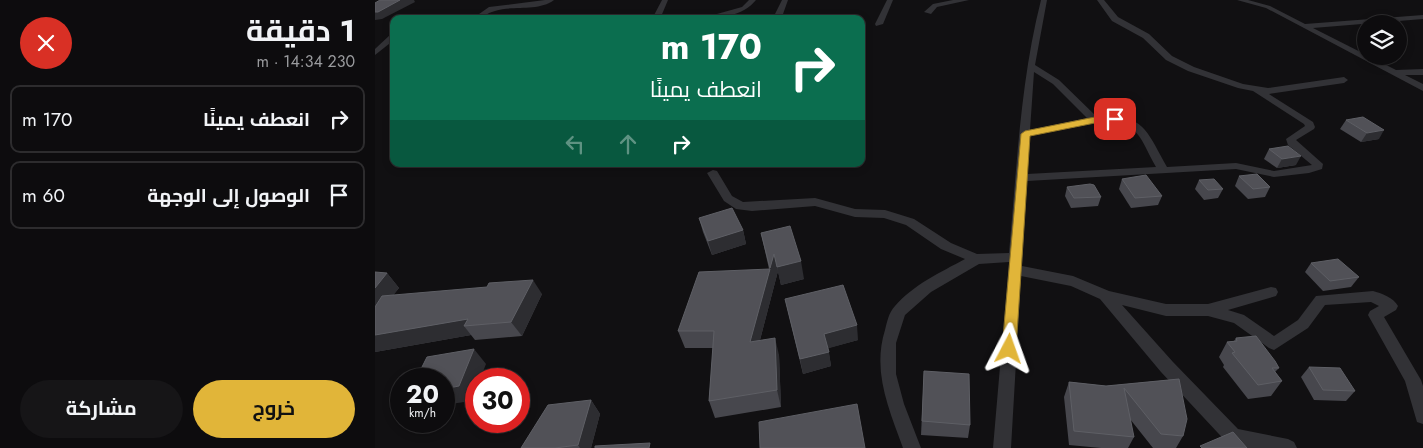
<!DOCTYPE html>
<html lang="ar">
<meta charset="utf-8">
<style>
body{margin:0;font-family:Jost,Cairo,sans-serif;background:#161517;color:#f1f3f6;direction:rtl;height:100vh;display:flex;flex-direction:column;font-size:19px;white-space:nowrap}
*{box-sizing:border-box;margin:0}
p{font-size:16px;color:#9a9b9e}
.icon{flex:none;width:28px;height:28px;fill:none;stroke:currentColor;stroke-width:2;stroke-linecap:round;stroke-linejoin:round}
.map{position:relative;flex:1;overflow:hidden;direction:ltr}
.details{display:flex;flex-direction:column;background:#0d0c0e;width:375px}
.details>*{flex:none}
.banner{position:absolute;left:15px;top:15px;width:475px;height:152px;border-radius:10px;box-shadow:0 2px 8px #0003,0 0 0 1px #2d2c2e;direction:rtl;background:#0b6e4f;color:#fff;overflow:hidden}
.controls{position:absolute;left:982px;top:15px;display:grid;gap:10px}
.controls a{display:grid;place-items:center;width:50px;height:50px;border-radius:50%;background:#0d0c0e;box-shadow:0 2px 8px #0003,0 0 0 1px #2d2c2e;font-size:25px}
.speed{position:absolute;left:15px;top:368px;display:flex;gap:10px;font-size:25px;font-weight:700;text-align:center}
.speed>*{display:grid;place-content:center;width:65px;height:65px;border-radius:50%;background:#0d0c0e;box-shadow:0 2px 8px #0003,0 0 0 1px #2d2c2e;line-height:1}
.speed small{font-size:12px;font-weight:400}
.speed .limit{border:8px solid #d22;background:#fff;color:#111}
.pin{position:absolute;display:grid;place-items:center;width:42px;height:42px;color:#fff;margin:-21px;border-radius:10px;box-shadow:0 2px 8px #0006}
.me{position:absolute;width:55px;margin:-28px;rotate:4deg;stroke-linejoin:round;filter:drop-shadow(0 0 4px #0008)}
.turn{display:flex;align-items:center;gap:18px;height:105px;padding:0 20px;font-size:22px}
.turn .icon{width:65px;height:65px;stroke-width:2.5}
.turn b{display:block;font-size:35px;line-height:42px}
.lanes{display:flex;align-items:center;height:48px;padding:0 20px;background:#0003;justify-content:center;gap:25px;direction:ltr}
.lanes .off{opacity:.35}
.round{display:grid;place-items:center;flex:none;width:52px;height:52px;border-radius:26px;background:#161517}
.summary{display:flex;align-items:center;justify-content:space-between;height:85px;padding:0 20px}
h1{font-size:30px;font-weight:700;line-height:38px}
.primary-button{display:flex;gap:10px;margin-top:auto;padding:10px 20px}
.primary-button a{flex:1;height:58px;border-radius:30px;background:#e1b539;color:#111;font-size:20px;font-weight:700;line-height:58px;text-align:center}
.primary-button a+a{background:#161517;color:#f1f3f6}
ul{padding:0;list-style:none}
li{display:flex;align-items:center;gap:15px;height:68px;margin:0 10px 8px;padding:0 10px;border:2px solid #2d2c2e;border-radius:10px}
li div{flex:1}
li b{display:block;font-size:19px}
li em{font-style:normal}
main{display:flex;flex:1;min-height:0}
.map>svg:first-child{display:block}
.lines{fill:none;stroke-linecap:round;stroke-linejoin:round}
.minor{fill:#323236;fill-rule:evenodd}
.wall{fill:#47474d}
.shaded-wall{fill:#2d2d31}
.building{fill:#515157;stroke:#5e5f65}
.route{fill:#e1b539;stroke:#927625}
</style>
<main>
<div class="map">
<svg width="1048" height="448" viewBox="0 0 1048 448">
<rect width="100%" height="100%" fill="#111012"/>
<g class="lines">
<g class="minor">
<path d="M170,0H179C163,12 139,5 120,11C111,13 108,19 97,19L114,7Z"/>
<polygon points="287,0 293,0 285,19 277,19"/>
<path d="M374,0H381C368,16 345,19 324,19L367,7Z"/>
<polygon points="407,0 413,0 408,14 404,16 400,14"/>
<polygon points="512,0 518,0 508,24 501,26 500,24"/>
<polygon points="578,0 594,0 562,7 556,14 549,12 558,4"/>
<path d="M666,0H672L660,65L684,80L722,117C769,112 772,132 792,167L861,163L899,171L937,165L913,145L911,139L930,126L929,124L878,91L863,88L813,71L791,60L768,38L737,21L722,0H729L743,17L774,34L797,56L819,67L868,84L893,88L969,77L973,80L969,83L894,94L938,122L940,127L939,129L921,140L948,164L947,169L934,173L899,177L861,169L652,181L647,266L698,276L734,291L791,304H833L896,287L901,288L903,292L901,296L853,310L869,315L899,336L923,320L941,296L998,291C1006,293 1019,298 1023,306L1021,310L1009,317L1046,380L1048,386V424L1042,422L1030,381L993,315L995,311L1004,306L996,302L950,305L933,328L899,350L894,348L859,323L833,316H791L747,305L798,362L863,429L913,439L919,442L922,448H857L786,372L725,299L696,286L646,276L636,448H618L634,262L604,264L556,292L530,315L521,343V374L529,404L546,448H528C514,409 497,372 510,330C512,322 514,312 520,306C538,285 566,272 590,259L566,249L531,225L509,218L480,217L440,206L377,211L361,209L349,201L332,173L338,170L342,171L357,196L368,202L440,198L480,209L510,210L539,219L576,243L602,254L634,253C642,167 645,83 666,0ZM659,72L678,84L712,118L655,130ZM726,122C765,122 764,137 781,167L652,174L654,136Z"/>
<polygon points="862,0 873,0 895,6 930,24 1048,15 1048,19 938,28 1021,70 1048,69 1048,75 1030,75 1048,84 1048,91 891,8"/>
<polygon points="16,34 19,34 19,40 0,55 0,49"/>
</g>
</g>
<g class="wall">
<polygon points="971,120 1004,139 986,142 965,129"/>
<polygon points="894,149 921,165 902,168 889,159"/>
<polygon points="864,176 895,187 890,197 873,199 860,186"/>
<polygon points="747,179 787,196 783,205 756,208 744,189"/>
<polygon points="824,180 848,189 843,198 829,200 820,189"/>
<polygon points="692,187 726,197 723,206 696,208 690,196"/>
<polygon points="324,218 368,230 371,244 337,255 328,232"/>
<polygon points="386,233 429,279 406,285 403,271 385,340 404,355 406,407 340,418 334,401 338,348 310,348 303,331 394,269"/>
<polygon points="936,263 984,277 976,287 948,291 930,272"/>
<polygon points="12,273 24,288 18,295 167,294 147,336 100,340 96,335 0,352"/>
<polygon points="410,299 483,340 453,348 456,366 428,374"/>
<polygon points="861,338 904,368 900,372 907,381 896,396 873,399 848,367 849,365 844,357 852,342 859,341"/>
<polygon points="934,367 980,391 971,401 939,400 926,377"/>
<polygon points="549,371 595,425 593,438 546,435"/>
<polygon points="804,379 808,436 801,448 778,448 755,419 759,437 753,448 726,448 694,445 689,397 694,382 731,386"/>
<polygon points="216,400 225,414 216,448 146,448"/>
</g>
<g class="shaded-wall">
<polygon points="25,0 39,0 40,2 7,19 0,20 0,12"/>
<polygon points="1009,130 1004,139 986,142 992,133"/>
<polygon points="926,156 921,165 902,168 907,159"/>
<polygon points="368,230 371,244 337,255 333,241"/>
<polygon points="399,254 403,271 380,359 375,342"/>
<polygon points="426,261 429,279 406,285 402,267"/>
<polygon points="12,273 24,288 3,315 0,311 0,288"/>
<polygon points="158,280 167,294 147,336 136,322"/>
<polygon points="93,319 89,326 96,335 0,352 0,335"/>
<polygon points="482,325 483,340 451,349 449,334"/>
<polygon points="400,338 404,355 406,407 402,390"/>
<polygon points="99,349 111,364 105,379 101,379 101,388 96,401 69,405 69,389"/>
<polygon points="454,352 456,366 428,374 425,359"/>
<polygon points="216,400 225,414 216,448 205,448 203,445"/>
</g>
<g class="building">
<polygon points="5,0 25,0 3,12 0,12 0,3"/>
<polygon points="988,117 1009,130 992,133 971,120"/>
<polygon points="913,146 926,156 907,159 894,149"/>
<polygon points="882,174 895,187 878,189 864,176"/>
<polygon points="771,175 787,196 760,198 747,179"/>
<polygon points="839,179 848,189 833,190 824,180"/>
<polygon points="715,184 719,185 726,197 699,198 692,187"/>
<polygon points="357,208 368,230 333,241 324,218"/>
<polygon points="415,226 426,261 402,267 399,254 395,268 386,233"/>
<polygon points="963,259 984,277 955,281 936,263"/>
<polygon points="395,269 375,342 400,338 402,390 334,401 339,331 303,331 324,272"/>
<polygon points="0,272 12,273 0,288"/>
<polygon points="158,280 136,322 89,326 93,319 0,335 0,307 7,296 112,287 114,283"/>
<polygon points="468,285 482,325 449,334 454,352 425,359 410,299"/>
<polygon points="881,336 900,361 904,368 897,368 907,381 883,385 857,353 860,352 852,342 862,341 861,338"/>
<polygon points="99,349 84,386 69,389 69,379 41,379 52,357"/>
<polygon points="934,367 965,368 980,391 948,390"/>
<polygon points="549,371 594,374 595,425 547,421"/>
<polygon points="804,379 812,419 808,436 786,434 749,388 759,437 699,431 694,382 731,386"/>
<polygon points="216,400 203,445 180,448 146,448 173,405"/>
<polygon points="482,404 490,448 385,448 384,422"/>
<polygon points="858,432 872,448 827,448 825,446"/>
<polygon points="275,443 274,448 220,448 220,446"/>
</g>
<polygon class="route" points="740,116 745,119 743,121 720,123 655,136 641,349 639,353 634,355 629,353 627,349 646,134 650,131 720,117"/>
</svg>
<div class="controls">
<a><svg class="icon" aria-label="layers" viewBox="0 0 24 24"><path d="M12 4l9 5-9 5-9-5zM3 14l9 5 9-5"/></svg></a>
</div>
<div class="speed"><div>20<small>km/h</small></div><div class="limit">30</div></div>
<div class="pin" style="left:740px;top:119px;background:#d93025"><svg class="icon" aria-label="arrive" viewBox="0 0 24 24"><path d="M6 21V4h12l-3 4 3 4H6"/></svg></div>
<svg class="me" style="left:634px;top:349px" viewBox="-20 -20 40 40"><path d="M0-17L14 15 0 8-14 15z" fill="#e1b539" stroke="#fff" stroke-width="4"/></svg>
<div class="banner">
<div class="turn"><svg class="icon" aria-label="right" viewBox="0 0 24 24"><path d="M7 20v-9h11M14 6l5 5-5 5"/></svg><div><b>170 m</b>انعطف يمينًا</div></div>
<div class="lanes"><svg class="icon off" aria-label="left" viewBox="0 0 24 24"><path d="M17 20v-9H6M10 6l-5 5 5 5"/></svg><svg class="icon off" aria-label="ahead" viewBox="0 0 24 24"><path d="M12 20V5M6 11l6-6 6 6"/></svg><svg class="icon" aria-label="right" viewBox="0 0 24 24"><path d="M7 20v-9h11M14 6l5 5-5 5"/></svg></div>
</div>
</div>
<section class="details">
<div class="summary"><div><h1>1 دقيقة</h1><p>230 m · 14:34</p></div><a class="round" style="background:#d93025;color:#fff"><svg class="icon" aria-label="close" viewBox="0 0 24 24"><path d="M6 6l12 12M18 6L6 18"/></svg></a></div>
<ul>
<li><svg class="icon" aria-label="right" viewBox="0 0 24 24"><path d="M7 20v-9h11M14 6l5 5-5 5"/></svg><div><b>انعطف يمينًا</b></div><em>170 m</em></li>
<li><svg class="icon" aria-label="arrive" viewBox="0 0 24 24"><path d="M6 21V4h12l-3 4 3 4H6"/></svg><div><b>الوصول إلى الوجهة</b></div><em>60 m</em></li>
</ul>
<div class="primary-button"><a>خروج</a><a>مشاركة</a></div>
</section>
</main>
